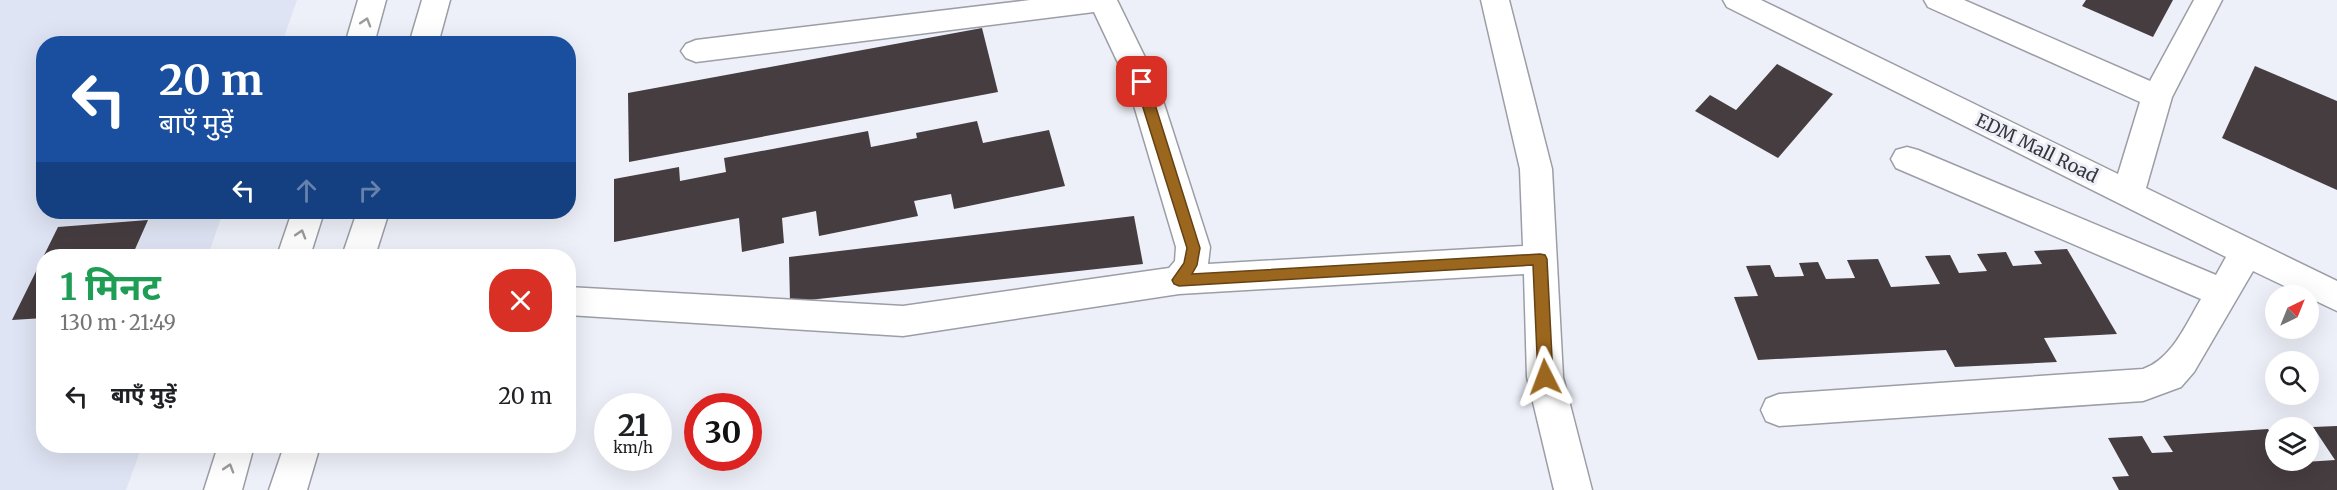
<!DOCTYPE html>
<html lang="hi">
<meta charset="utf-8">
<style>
body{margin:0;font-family:Merriweather,"Noto Sans Devanagari",serif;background:#f6f6f6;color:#202124;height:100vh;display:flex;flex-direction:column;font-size:22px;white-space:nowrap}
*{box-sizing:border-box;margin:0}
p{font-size:20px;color:#757577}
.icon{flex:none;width:33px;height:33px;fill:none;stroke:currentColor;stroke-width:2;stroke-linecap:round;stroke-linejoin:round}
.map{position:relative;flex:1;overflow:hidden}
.drawer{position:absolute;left:36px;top:249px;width:540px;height:204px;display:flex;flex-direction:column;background:#fff;border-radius:24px;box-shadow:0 6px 24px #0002}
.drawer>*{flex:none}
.top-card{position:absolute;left:36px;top:36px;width:540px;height:183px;border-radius:24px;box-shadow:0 6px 24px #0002;background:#1a4fa0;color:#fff;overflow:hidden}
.needle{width:39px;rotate:43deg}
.fabs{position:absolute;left:2265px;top:285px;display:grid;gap:12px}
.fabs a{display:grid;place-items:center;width:54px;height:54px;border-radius:50%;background:#fff;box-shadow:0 6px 24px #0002;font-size:30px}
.speed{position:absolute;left:594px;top:393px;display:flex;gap:12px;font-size:30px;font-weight:700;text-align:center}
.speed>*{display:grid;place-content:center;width:78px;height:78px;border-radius:50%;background:#fff;box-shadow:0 6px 24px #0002;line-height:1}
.speed small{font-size:15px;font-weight:400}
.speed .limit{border:9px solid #d22;background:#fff;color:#111}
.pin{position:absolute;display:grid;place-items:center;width:51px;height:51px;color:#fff;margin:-26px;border-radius:12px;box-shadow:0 3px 9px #0006}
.me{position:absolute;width:66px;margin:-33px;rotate:357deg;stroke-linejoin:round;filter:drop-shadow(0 0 4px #0008)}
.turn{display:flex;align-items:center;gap:21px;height:126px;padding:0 24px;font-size:27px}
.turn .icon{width:78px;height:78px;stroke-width:2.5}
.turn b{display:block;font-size:42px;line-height:51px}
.lanes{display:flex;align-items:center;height:57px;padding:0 24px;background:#0003;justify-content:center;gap:30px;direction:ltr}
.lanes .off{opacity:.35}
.round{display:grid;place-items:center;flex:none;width:63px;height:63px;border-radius:24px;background:#f6f6f6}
.summary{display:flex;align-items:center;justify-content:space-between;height:102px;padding:0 24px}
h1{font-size:36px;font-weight:700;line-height:45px;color:#1e9e55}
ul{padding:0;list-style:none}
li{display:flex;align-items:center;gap:18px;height:90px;padding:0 24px}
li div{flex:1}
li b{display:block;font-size:22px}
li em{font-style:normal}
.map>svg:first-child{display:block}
.built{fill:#dfe4f4}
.building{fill:#463d40}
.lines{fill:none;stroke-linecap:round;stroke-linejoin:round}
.street-casing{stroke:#9b9ea6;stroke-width:3}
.street{fill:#fff;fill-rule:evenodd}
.oneway{stroke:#9a9b9c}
.route{fill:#9b661e;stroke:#654214;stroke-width:1.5}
.labels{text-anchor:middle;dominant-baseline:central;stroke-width:6;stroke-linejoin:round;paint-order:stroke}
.street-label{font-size:18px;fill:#36373a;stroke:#eef0f9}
</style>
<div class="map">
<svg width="2337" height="490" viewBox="0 0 2337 490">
<rect width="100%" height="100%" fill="#eef0f9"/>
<polygon class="built" points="0,0 297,0 282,43 44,44 44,212 223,212 208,256 44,256 44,446 142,446 126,490 0,490"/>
<g class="building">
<polygon points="2086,0 2173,0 2153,37 2082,6"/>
<polygon points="982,28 998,92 629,162 628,93"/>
<polygon points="1777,64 1833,94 1778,158 1695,111 1710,95 1736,110"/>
<polygon points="2255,66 2337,101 2337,190 2222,138"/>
<polygon points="977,121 983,143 1049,130 1065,186 954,209 951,194 914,201 918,216 819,236 816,211 782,218 784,243 742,252 739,218 614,242 614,179 679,167 680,181 726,172 724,158 868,131 871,147 917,138 916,133"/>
<polygon points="1134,216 1143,264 790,302 789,257"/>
<polygon points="148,220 132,256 44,256 44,318 12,320 58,227"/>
<polygon points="2067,249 2117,334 2044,338 2057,362 1955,367 1946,350 1758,360 1734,297 1758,296 1746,266 1770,265 1775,277 1804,276 1799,263 1818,262 1826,279 1855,278 1847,260 1878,259 1891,287 1940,284 1925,256 1950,255 1959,273 1987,271 1977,254 2006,252 2013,266 2042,264 2034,251"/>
<polygon points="2337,426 2337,490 2119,490 2112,477 2129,476 2108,438 2142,436 2152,453 2173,452 2163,436 2268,429 2276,441 2276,460 2288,460 2290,463 2335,460 2313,427"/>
</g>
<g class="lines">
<g class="street-casing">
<g id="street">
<polygon points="358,0 386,0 374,44 345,44"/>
<polygon points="422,0 450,0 438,44 409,44"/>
<polygon points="1030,0 1117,0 1157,82 1210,247 1208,264 1523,246 1520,169 1481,0 1509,0 1552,169 1563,377 1592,490 1554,490 1527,377 1524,274 1179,294 903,336 568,315 568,287 903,306 1169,268 1175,261 1176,247 1127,82 1094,12 696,62 686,58 681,51 686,44 696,40"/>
<path d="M1723,0H1761L2118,174L2140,102L1928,7L1924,0H1964L2150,81L2194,0H2222L2172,97L2146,188L2337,281V311L2253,271L2194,372L2181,387L2143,401L1779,426L1766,421L1761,410L1766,399L1779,394L2143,369C2172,359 2186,324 2201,299L1896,168L1891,159L1896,150L1907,147L1918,150L2216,275L2226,257L1727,7Z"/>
<polygon points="292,212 324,212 310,256 277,256"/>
<polygon points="357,212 389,212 375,256 342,256"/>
<polygon points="218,446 254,446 242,490 204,490"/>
<polygon points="284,446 320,446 307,490 269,490"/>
</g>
</g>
<use href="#street" class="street"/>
</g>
<defs><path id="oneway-chevron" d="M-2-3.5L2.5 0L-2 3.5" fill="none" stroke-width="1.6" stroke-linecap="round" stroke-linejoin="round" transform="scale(1.5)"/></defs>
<g class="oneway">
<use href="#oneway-chevron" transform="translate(366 22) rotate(-73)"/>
<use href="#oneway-chevron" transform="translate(301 234) rotate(-73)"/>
<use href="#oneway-chevron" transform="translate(229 468) rotate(-73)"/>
</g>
<polygon class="route" points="1142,78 1148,82 1200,248 1197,265 1192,274 1540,254 1545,255 1547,259 1553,377 1551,382 1545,384 1540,382 1538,377 1533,265 1179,286 1174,284 1172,280 1184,263 1187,248 1135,82"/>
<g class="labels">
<g class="street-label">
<text transform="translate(2037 148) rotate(26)">EDM Mall Road</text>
</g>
</g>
</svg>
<div class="fabs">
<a><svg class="needle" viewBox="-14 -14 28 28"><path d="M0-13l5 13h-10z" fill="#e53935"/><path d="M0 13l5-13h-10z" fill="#757577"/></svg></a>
<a><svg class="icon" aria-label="search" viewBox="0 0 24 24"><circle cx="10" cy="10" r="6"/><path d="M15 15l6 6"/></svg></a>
<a><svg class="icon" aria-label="layers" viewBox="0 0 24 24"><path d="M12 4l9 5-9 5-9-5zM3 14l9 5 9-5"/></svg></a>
</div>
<div class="speed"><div>21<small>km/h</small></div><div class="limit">30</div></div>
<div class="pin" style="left:1142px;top:82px;background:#d93025"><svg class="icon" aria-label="arrive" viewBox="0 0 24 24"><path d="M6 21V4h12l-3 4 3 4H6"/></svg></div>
<svg class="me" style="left:1545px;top:377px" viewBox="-20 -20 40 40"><path d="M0-17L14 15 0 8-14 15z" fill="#9b661e" stroke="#fff" stroke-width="4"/></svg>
<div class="top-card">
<div class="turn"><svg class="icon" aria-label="left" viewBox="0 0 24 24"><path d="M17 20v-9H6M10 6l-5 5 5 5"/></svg><div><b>20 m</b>बाएँ मुड़ें</div></div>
<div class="lanes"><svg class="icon" aria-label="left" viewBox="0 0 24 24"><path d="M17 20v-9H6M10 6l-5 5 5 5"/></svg><svg class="icon off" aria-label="ahead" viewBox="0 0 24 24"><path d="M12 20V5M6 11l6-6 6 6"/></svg><svg class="icon off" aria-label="right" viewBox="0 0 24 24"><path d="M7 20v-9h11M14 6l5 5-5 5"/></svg></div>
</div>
<section class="drawer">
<div class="summary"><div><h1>1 मिनट</h1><p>130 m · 21:49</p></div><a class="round" style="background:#d93025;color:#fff"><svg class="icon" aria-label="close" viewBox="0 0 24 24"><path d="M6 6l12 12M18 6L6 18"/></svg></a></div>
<ul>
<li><svg class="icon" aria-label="left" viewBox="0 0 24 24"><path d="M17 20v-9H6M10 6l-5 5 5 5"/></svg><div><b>बाएँ मुड़ें</b></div><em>20 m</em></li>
</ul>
</section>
</div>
